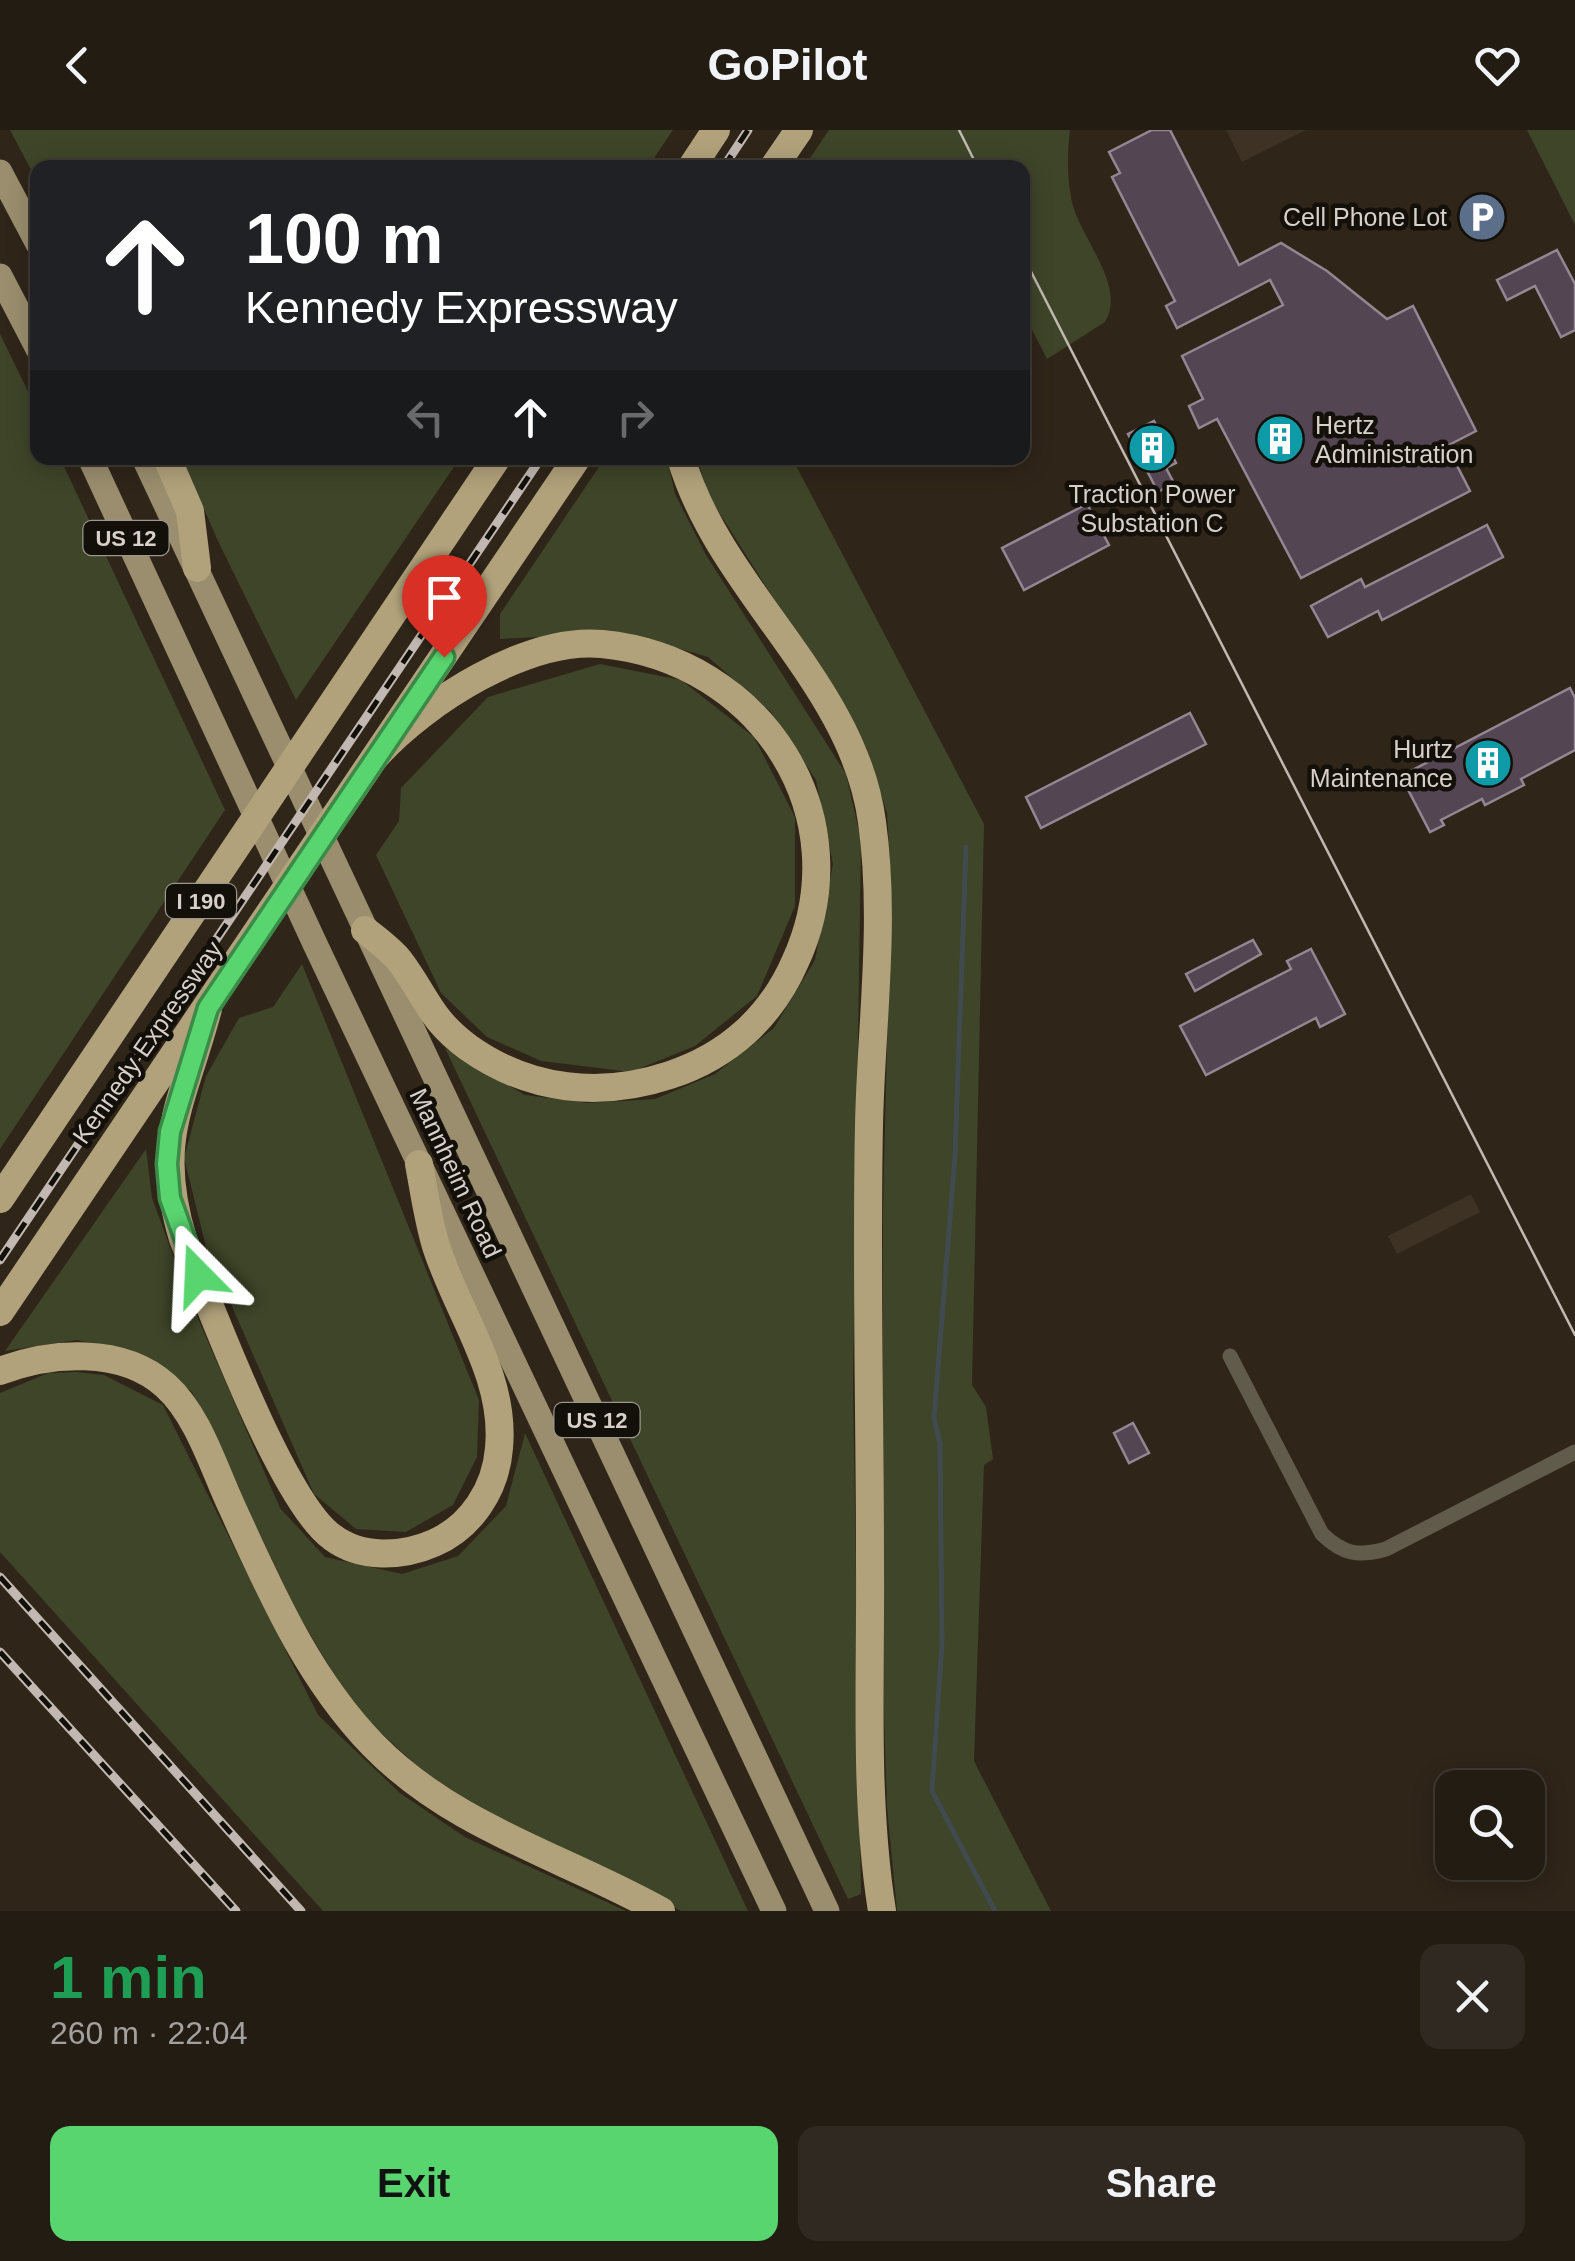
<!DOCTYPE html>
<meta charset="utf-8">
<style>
body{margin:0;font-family:Helvetica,sans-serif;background:#2f2921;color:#f1f3f6;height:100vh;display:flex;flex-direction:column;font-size:38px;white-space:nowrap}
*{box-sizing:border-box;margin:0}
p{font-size:32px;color:#a3a1a0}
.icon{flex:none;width:55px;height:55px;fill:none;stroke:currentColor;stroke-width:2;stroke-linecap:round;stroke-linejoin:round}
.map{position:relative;height:1781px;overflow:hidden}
.side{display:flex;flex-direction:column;background:#231c13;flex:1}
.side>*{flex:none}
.banner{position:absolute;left:30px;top:30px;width:1000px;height:305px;border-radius:20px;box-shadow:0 5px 25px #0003,0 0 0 2px #403a33;background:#202124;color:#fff;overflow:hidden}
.controls{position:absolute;left:1435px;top:1640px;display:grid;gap:20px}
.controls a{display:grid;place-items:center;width:110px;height:110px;border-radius:20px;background:#231c13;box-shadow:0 5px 25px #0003,0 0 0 2px #403a33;font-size:50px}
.pin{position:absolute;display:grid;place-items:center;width:85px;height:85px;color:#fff;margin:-102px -42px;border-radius:50% 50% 50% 0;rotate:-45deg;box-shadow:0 0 10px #0007}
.pin .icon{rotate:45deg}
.me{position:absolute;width:110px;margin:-55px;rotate:339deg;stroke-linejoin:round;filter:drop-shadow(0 0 8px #0008)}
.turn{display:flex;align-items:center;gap:35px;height:210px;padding:0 50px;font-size:45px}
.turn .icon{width:130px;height:130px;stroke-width:2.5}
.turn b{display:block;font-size:70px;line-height:85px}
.lanes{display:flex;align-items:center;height:95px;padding:0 50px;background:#0003;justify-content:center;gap:50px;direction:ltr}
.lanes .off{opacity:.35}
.round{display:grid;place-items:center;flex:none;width:105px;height:105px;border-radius:20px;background:#2f2921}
.overview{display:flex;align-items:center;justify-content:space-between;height:170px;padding:0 50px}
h1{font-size:60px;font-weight:700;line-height:75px;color:#1e9e55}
.action{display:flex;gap:20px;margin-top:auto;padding:20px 50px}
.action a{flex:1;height:115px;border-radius:20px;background:#59d56f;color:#111;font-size:40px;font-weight:700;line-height:115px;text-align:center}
.action a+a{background:#2f2921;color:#f1f3f6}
header{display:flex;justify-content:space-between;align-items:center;height:130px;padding:0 50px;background:#231c13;font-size:45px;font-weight:700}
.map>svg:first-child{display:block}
.industrial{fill:#3e3224}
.green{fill:#3e4528}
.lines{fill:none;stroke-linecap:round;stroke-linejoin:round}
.stream{stroke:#404a4f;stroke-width:5}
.building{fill:#534652;stroke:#948693;stroke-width:2.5}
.minor{stroke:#605b4b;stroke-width:15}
.primary{stroke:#9a8e6e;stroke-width:25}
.motorway{stroke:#b1a27b;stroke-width:28}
.tram{stroke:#c1b9b1;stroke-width:2.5}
.rail-casing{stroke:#c1b9b1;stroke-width:9}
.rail{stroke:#130f09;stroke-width:5;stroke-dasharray:15;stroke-linecap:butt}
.route-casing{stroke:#3a8a48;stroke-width:25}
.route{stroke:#59d56f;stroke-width:18}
.labels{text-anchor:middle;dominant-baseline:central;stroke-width:9;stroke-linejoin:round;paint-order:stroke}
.shield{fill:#130f09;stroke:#9c968f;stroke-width:2.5}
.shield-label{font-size:22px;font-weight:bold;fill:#d7d0c9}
.poi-label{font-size:25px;fill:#d7d0c9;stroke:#130f09;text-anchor:end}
.street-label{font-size:25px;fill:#d7d0c9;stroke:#130f09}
</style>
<header><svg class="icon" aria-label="back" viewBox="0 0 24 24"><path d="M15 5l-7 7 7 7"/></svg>GoPilot<svg class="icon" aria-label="heart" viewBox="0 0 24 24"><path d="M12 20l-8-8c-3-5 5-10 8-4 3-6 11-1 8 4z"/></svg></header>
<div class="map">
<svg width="1575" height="1781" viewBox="0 0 1575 1781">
<rect width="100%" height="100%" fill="#2f2519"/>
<g class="industrial">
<polygon points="1226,0 1306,0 1242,32"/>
<polygon points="1471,1064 1480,1082 1397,1124 1388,1106"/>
</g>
<g class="green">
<polygon points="10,0 673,0 648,37 38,38 37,51"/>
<path d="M829,0H1070C1067,24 1067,49 1072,72C1080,108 1127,156 1105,192L1047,229L1023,182L1022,38L804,37Z"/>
<polygon points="1527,0 1575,0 1575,95"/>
<polygon points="0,204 37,280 38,328 60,328 225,680 0,1019"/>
<polygon points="182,328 460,328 296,570 217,409"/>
<polygon points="605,328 667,328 675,364 706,425 846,644 861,710 853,1252 861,1764 848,1769 445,918 525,965 587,973 655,969 715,944 774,898 815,830 833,734 816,650 771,582 708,527 626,503 500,509 500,484"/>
<polygon points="697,328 792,328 984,694 972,1255 986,1277 993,1329 984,1335 974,1631 1051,1781 897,1781 887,1677 882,1523 883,1079 891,748 887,683 867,619 848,586 708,365"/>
<polygon points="600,534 681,550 754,607 795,687 795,776 757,866 695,916 631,942 541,931 487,907 441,863 376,725 399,691 401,658 488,567"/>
<polygon points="302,834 479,1270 477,1327 453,1375 406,1402 356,1399 314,1364 206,1117 184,1028 206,946 239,888 273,877"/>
<polygon points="146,1019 152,1068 187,1163 280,1378 325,1427 402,1444 458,1426 506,1376 525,1303 748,1781 681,1781 441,1658 354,1578 298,1484 192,1262 143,1225 77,1210 5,1221"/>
<polygon points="76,1242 104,1245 163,1275 318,1585 400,1663 465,1707 626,1781 323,1781 0,1422 0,1263 48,1243"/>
</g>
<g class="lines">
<polyline class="stream" points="966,717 955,1026 934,1288 940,1314 942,1513 932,1661 995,1781"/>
</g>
<g class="building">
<polygon points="1152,0 1170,0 1239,135 1281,113 1327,141 1387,189 1413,176 1476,301 1447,316 1470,361 1301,448 1217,289 1199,298 1189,276 1203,269 1182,226 1283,175 1270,150 1177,198 1166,176 1175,171 1112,47 1120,43 1109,22"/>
<polygon points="1557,120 1575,154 1575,200 1561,207 1535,156 1507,170 1497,150"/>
<polygon points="1154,291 1176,333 1166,338 1174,353 1158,362 1128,304"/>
<polygon points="1087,374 1109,415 1024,460 1002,418"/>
<polygon points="1487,395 1503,427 1382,490 1378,481 1328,507 1311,476 1361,449 1365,457"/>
<polygon points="1570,558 1575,568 1575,620 1521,649 1524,655 1485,675 1482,669 1441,690 1444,695 1430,702 1401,646"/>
<polygon points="1190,583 1206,614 1041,698 1026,667"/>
<polygon points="1253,810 1261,824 1195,861 1186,844"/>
<polygon points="1311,819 1345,884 1320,897 1316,888 1206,945 1180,896 1291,839 1287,831"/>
<polygon points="1133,1293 1149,1323 1129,1333 1114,1303"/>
</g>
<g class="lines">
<path class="minor" d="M1230,1226L1322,1404C1343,1424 1358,1427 1386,1419L1575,1322"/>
<g class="primary">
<polyline points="0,42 38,114"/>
<polyline points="0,146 38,219"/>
<polyline points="90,328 315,814 774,1781"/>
<polyline points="144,328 827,1781"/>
</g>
<g class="motorway">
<polyline points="691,38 716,0"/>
<polyline points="773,38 799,0"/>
<polyline points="167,328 190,381 197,438"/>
<path d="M681,328C720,461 854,553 872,692C886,791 871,896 869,995C866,1141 870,1287 870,1434C871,1549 864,1667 882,1781"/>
<path d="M365,800C376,809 390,819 399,830C426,865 428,888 469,918C530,961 601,968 670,945C728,926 771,887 795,832C863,685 760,529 602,514C527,507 425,572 377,625"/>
<path d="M208,879C183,973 153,1009 183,1109C209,1173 282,1371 332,1407C361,1429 402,1427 434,1413C471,1397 496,1359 499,1318C506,1245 457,1183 436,1116C428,1090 424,1061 419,1034"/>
<polyline points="0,1069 497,328"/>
<polyline points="0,1182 577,328"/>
<path d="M0,1241C50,1222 122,1216 166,1256C198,1285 213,1336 231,1375C270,1460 307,1547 373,1615C454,1698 563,1726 661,1781"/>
</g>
<g class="tram">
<polyline points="959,0 978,38"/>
<polyline points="1022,124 1575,1205"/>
</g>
<g class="rail-casing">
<g id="rail">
<polyline points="723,38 748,0"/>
<polyline points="0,1130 541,328"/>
<polyline points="0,1447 301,1781"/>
<polyline points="0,1522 236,1781"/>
</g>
</g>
<use href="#rail" class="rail"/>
</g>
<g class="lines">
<g class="route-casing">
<polyline id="route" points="198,1145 170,1068 167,1034 170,1002 208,878 444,527"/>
</g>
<use href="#route" class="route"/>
</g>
<defs>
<g id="parking-disc" transform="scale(2.5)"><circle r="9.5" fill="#5c6f8a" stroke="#130f09"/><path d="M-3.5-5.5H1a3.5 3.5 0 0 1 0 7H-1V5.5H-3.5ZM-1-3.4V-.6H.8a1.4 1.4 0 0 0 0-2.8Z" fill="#fff"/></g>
<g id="building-disc" transform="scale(2.5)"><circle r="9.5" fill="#0f9aa8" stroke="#130f09"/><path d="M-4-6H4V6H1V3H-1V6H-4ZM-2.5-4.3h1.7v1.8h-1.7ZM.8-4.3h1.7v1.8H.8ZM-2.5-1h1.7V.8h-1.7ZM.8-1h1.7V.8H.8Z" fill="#fff"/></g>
</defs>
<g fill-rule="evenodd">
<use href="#parking-disc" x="1482" y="87"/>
<use href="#building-disc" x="1280" y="309"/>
<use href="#building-disc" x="1152" y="318"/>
<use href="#building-disc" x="1488" y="633"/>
</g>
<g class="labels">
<g class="shield">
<rect x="83.5" y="391" width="85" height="34" rx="8"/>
<rect x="166" y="754" width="70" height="34" rx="8"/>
<rect x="554.5" y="1273" width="85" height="34" rx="8"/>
</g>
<g class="shield-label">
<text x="126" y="408">US 12</text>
<text x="201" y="771">I 190</text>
<text x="597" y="1290">US 12</text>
</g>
<g class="poi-label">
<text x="1447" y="87">Cell Phone Lot</text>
<text x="1315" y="295" text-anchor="start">Hertz<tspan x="1315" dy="29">Administration</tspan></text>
<text x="1152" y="364" text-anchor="middle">Traction Power<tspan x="1152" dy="29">Substation C</tspan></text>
<text x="1453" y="619">Hurtz<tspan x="1453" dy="29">Maintenance</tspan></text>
</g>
<g class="street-label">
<text transform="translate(147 912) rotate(-55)">Kennedy Expressway</text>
<text transform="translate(456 1043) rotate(65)">Mannheim Road</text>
</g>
</g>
</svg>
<div class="controls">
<a><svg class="icon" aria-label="search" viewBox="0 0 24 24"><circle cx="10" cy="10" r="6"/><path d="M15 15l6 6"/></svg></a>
</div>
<div class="pin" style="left:444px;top:527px;background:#d93025"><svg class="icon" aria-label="arrive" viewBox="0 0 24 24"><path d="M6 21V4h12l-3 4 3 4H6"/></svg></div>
<svg class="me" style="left:198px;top:1145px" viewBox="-20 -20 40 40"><path d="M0-17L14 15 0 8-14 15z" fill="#59d56f" stroke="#fff" stroke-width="4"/></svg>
<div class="banner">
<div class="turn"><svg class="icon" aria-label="ahead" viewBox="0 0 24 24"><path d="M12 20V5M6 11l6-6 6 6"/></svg><div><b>100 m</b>Kennedy Expressway</div></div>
<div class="lanes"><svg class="icon off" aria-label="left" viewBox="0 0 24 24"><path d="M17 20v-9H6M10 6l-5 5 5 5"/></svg><svg class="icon" aria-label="ahead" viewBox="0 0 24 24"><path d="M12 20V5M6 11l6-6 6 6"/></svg><svg class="icon off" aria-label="right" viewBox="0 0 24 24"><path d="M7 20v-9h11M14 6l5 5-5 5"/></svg></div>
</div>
</div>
<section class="side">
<div class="overview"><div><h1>1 min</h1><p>260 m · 22:04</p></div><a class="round"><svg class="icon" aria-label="close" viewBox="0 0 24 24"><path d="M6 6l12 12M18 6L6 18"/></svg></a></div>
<div class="action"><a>Exit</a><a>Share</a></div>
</section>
